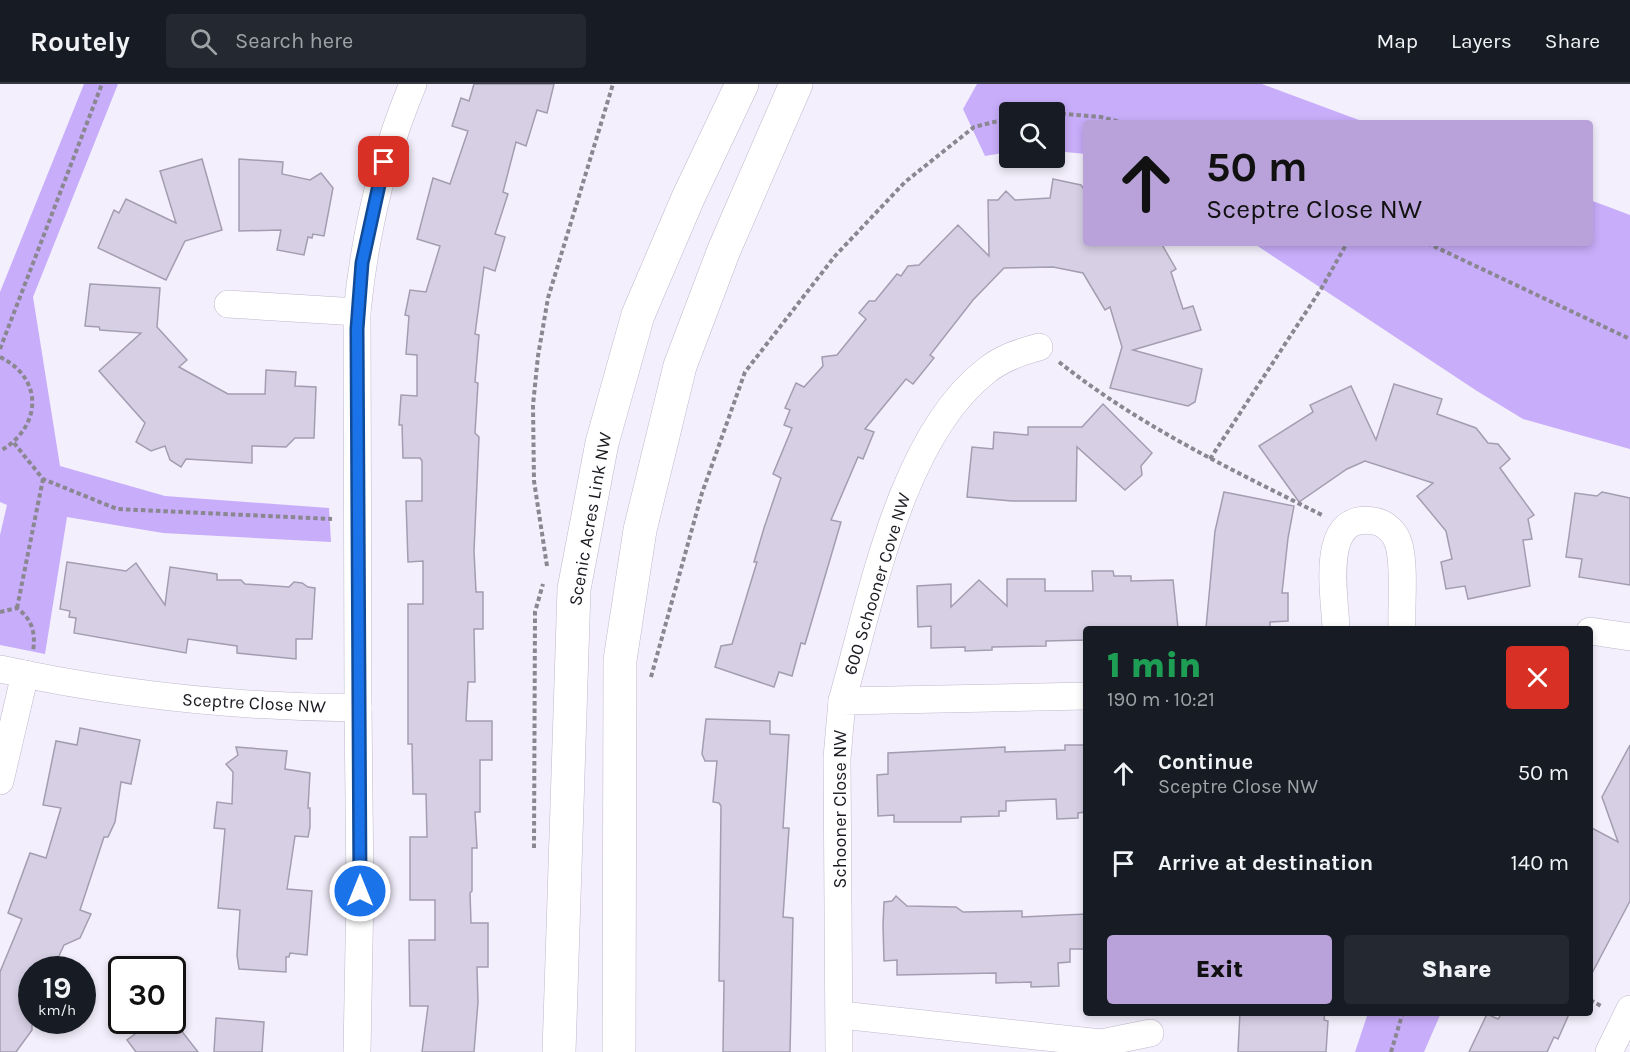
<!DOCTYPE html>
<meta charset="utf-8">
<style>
body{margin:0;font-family:Karla,sans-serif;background:#242831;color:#f1f3f6;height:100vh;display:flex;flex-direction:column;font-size:22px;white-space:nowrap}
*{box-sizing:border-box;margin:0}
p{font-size:20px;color:#9ea1a6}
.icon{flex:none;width:33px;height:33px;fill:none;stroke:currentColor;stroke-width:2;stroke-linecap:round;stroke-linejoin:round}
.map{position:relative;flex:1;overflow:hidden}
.details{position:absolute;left:1083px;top:542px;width:510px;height:390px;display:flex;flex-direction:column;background:#171b24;border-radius:6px;box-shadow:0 3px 9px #0003}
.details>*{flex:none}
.hud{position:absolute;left:1083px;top:36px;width:510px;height:126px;border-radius:6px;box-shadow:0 3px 9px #0003;background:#b8a2d9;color:#111;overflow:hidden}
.tools{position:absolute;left:999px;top:18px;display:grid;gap:12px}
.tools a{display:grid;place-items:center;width:66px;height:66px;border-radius:6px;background:#171b24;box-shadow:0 3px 9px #0003;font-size:30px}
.speed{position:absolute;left:18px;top:872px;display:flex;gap:12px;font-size:30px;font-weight:700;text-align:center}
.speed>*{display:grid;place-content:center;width:78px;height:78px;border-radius:50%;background:#171b24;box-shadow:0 3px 9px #0003;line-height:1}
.speed small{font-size:15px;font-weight:400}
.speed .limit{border:3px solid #111;border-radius:9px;background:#fff;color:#111}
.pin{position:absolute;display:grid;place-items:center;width:51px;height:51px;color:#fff;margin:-26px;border-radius:12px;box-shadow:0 3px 9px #0006}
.me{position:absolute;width:66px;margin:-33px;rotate:0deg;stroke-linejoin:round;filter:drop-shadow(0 0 4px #0008)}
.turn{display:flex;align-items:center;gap:21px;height:126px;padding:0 24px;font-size:27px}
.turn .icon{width:78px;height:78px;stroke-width:2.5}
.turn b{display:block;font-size:42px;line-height:51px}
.round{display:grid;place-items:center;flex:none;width:63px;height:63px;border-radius:6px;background:#242831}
.head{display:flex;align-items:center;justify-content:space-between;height:102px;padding:0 24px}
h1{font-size:36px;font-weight:800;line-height:45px;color:#1e9e55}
.button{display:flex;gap:12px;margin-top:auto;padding:12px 24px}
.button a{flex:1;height:69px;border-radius:6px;background:#b8a2d9;color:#111;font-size:24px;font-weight:800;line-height:69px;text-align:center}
.button a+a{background:#242831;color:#f1f3f6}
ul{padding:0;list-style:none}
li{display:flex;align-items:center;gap:18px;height:90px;padding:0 24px}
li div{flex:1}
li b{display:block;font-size:22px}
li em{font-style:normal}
header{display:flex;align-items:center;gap:36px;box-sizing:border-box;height:84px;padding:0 30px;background:#171b24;border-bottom:2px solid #363941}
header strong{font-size:28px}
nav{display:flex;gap:33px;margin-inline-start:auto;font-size:21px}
.search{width:420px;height:54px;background:#242831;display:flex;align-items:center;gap:15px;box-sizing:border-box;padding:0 21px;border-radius:6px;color:#9ea1a6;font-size:22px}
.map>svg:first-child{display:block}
.green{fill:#c8adfa}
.building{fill:#d7d0e5;stroke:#a39db1;stroke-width:1.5}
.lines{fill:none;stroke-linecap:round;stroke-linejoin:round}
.minor-casing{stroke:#bfb8cd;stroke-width:28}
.tertiary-casing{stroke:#bfb8cd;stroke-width:34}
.path{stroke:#8a8791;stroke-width:4;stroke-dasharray:4.5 3;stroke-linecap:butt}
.minor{stroke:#fff;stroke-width:27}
.tertiary{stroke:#fff;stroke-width:33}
.route-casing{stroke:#114b97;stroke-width:15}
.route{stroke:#1a73e8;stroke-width:10}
.labels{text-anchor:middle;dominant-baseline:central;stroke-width:4.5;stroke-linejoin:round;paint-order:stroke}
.street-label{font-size:18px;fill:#1c1a21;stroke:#fefefe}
</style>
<header>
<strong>Routely</strong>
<div class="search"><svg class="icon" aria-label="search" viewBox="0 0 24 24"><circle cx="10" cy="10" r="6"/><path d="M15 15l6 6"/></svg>Search here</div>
<nav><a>Map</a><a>Layers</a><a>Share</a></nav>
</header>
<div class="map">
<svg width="1630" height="968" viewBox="0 0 1630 968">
<rect width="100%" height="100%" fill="#f3effc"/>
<g class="green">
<polygon points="84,0 118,0 33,213 60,382 165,412 329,424 331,458 163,449 67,433 45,570 0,561 0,451 7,421 0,418 0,208"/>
<polygon points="977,0 1262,0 1367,39 1086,39 1086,70 1055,67 1054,28 1010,28 1009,68 985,72 963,25"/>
<polygon points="1590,116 1630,131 1630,365 1523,335 1477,307 1253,159 1590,159"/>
<polygon points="1368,929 1368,928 1441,929 1424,968 1355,968"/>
</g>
<g class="building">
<polygon points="474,0 554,0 547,29 537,26 526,62 516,58 503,108 508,110 495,150 505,153 495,187 484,183 475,250 479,251 475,298 478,299 475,349 479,353 474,467 476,508 483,508 483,545 474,545 475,598 468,598 466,637 492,637 492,676 480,676 480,728 475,728 477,764 472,764 472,807 470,809 471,839 488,839 488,883 477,883 478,918 474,968 422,968 428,922 410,922 409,856 435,856 435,816 410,816 410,753 427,753 426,710 413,710 412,660 408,660 408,520 423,520 423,477 408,478 406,417 422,417 422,377 420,374 403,374 402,341 399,341 401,311 417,312 417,271 406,270 409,232 405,231 410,206 426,208 440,162 417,155 433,94 450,100 468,47 452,42 461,14 469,17"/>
<polygon points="202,75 222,146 185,157 166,196 98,164 114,126 119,129 126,115 176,139 160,87"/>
<polygon points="239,75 283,78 282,90 310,96 321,89 333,104 324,152 313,150 312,154 308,153 304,171 277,166 281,146 239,147"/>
<polygon points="1053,95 1081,101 1086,108 1086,159 1161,159 1176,185 1171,188 1183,225 1193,222 1201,246 1133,266 1202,285 1195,318 1188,322 1110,304 1122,263 1110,223 1105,226 1083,189 1053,183 1004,184 973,216 930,271 934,274 913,300 906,295 865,345 874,348 863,375 858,373 831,436 841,438 805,560 801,559 792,592 779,588 774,603 715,583 721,562 732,560 757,478 754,478 764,444 781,394 773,390 792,344 784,341 790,326 785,324 796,299 804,303 823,282 822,273 837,271 866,235 859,229 869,217 875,217 897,190 901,192 908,182 919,181 958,141 989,172 988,116 998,116 1006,107 1015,116 1050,114"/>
<polygon points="90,200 160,204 157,243 187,276 179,283 228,310 265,310 266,286 296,288 295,302 316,303 314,354 295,354 286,363 252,362 252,379 186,375 181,383 170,376 165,362 151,367 136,358 145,339 99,287 141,249 100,246 99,243 85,242"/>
<polygon points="1394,300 1442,315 1437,330 1476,344 1488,359 1498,360 1510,375 1500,384 1534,431 1528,435 1532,455 1523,456 1530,502 1468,515 1465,502 1446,505 1441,478 1452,475 1446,447 1417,412 1433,399 1365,377 1347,385 1299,418 1259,362 1313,328 1310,321 1351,302 1376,356"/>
<polygon points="1103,320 1152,369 1141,382 1142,391 1125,406 1077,363 1076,417 1012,417 967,413 972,363 993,365 994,348 1028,351 1028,343 1082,343"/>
<polygon points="1224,408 1294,422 1288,454 1282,509 1288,509 1288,537 1270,538 1270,544 1206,544 1215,447"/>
<polygon points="1602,408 1630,414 1630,501 1579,493 1582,475 1566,473 1575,409 1597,412"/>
<polygon points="67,478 126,487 136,479 165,521 170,483 217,490 217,496 241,496 245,500 289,503 294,498 302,499 308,503 315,504 312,555 296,555 296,575 237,569 237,562 188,555 186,569 74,549 76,534 69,533 70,527 60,525"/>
<polygon points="1092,487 1113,487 1114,492 1131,492 1131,497 1173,496 1178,544 1086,544 1086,556 1046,557 1046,562 992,563 992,566 965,567 965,563 931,564 931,542 918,543 917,502 951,500 951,523 979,496 1007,522 1007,495 1045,495 1045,507 1093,507"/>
<polygon points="706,635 770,637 770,650 789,651 783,744 789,744 783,833 793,834 790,968 723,968 724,897 719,897 721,722 719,719 713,718 717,677 705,677 702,670"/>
<polygon points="80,644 140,656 131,700 121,698 115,738 108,753 104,753 80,826 91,830 80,854 64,861 53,885 32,885 32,946 16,968 0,968 0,888 22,835 8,829 30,769 46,774 61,724 43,721 56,657 77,661"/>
<polygon points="1065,661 1086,661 1086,728 1078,729 1078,734 1057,735 1056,715 1006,717 1006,727 999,727 999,732 961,733 961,738 894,738 894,731 878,732 877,691 888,690 888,669 1005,663 1005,668 1065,666"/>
<polygon points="1630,661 1630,817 1590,893 1590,743 1618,758 1602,713"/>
<polygon points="236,663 287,667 285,685 310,689 308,724 310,724 310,743 308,753 295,752 287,805 312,807 307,871 290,869 289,873 286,873 286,888 239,885 237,871 240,826 218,824 225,745 214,744 217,718 232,720 233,688 226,680 238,671"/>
<polygon points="896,812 907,822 956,823 963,828 1022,827 1022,833 1086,830 1086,865 1070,865 1070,878 1058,879 1059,902 1031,903 1031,898 996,899 996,889 897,891 897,876 884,877 883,841 884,818 892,817"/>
<polygon points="1240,928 1325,928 1324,936 1328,937 1326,968 1238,968"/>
<polygon points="1503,928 1570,928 1558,955 1554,953 1547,968 1469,968 1487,930 1498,935"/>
<polygon points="216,934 264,938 262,968 214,968"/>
<polygon points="154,936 173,936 198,968 136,968 127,956"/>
</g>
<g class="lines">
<g class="minor-casing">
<g id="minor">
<polyline points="228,220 357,228"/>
<path d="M1336,544C1335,512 1318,427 1374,437C1386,439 1396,449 1399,461C1405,484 1401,520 1402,544"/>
<polyline points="1590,547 1630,553"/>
<path d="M0,585C118,611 237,623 358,624L357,228C365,149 382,74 413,0"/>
<path d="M842,617C871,516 900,354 986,287C1002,274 1020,268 1039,263"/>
<polyline points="0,697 25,590"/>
<polyline points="841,931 1101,959 1150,949"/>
<polyline points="357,968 360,807 358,624"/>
<polyline points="839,968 837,674 842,617 1086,612"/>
<polyline points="1609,968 1630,925"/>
</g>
</g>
<g class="tertiary-casing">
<g id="tertiary">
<polyline points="559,968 574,505 602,359 638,231 688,114 742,0"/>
<polyline points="619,968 620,576 640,446 680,282 724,166 796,0"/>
</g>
</g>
<g class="path">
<polyline points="1033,28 1044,28"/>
<polyline points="1054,29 1101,33 1124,39"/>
<polyline points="1427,159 1630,255"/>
<polyline points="0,265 102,0"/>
<path d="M0,273C45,295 41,344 0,367"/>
<path d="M1059,278C1138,341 1232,386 1322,431"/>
<polyline points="14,359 43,395 117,425 332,435"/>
<polyline points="1210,375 1321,205 1347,159"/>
<polyline points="547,482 534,397 533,321 538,272 548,214 613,0"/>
<polyline points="17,524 43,395"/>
<path d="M0,528L17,524C32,535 36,549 33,567"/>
<polyline points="651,593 702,409 745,288 835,172 905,98 974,43 1010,34"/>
<polyline points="534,764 535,528 543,500"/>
<polyline points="1590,916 1603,923"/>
<polyline points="1391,968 1403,928"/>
</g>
<use href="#minor" class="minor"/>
<use href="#tertiary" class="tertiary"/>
</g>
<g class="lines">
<g class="route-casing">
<polyline id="route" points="360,807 357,245 362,179 384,78"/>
</g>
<use href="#route" class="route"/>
</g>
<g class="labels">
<g class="street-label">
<text transform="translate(590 435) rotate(-80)">Scenic Acres Link NW</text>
<text transform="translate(877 500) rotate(-73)">600 Schooner Cove NW</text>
<text transform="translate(254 619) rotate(3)">Sceptre Close NW</text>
<text transform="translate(840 725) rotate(-90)">Schooner Close NW</text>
</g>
</g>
</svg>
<div class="tools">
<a><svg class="icon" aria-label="search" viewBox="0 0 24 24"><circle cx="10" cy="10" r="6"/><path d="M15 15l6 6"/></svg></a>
</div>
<div class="speed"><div>19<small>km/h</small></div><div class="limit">30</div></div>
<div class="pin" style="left:384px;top:78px;background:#d93025"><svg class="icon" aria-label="arrive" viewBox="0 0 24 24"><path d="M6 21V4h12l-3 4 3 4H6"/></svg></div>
<svg class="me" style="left:360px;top:807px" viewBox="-20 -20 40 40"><circle r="17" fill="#1a73e8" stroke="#fff" stroke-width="3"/><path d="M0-11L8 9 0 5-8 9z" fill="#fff"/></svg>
<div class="hud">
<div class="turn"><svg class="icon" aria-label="ahead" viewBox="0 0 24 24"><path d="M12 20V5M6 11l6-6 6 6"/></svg><div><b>50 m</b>Sceptre Close NW</div></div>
</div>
<section class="details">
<div class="head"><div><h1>1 min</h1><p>190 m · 10:21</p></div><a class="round" style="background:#d93025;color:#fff"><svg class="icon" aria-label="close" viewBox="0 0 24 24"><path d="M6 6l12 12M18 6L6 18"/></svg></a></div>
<ul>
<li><svg class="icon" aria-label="ahead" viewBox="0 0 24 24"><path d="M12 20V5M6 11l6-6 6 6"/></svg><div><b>Continue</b><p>Sceptre Close NW</p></div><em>50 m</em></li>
<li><svg class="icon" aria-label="arrive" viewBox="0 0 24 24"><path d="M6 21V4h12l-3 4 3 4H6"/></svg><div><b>Arrive at destination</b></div><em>140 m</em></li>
</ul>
<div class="button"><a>Exit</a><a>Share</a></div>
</section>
</div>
